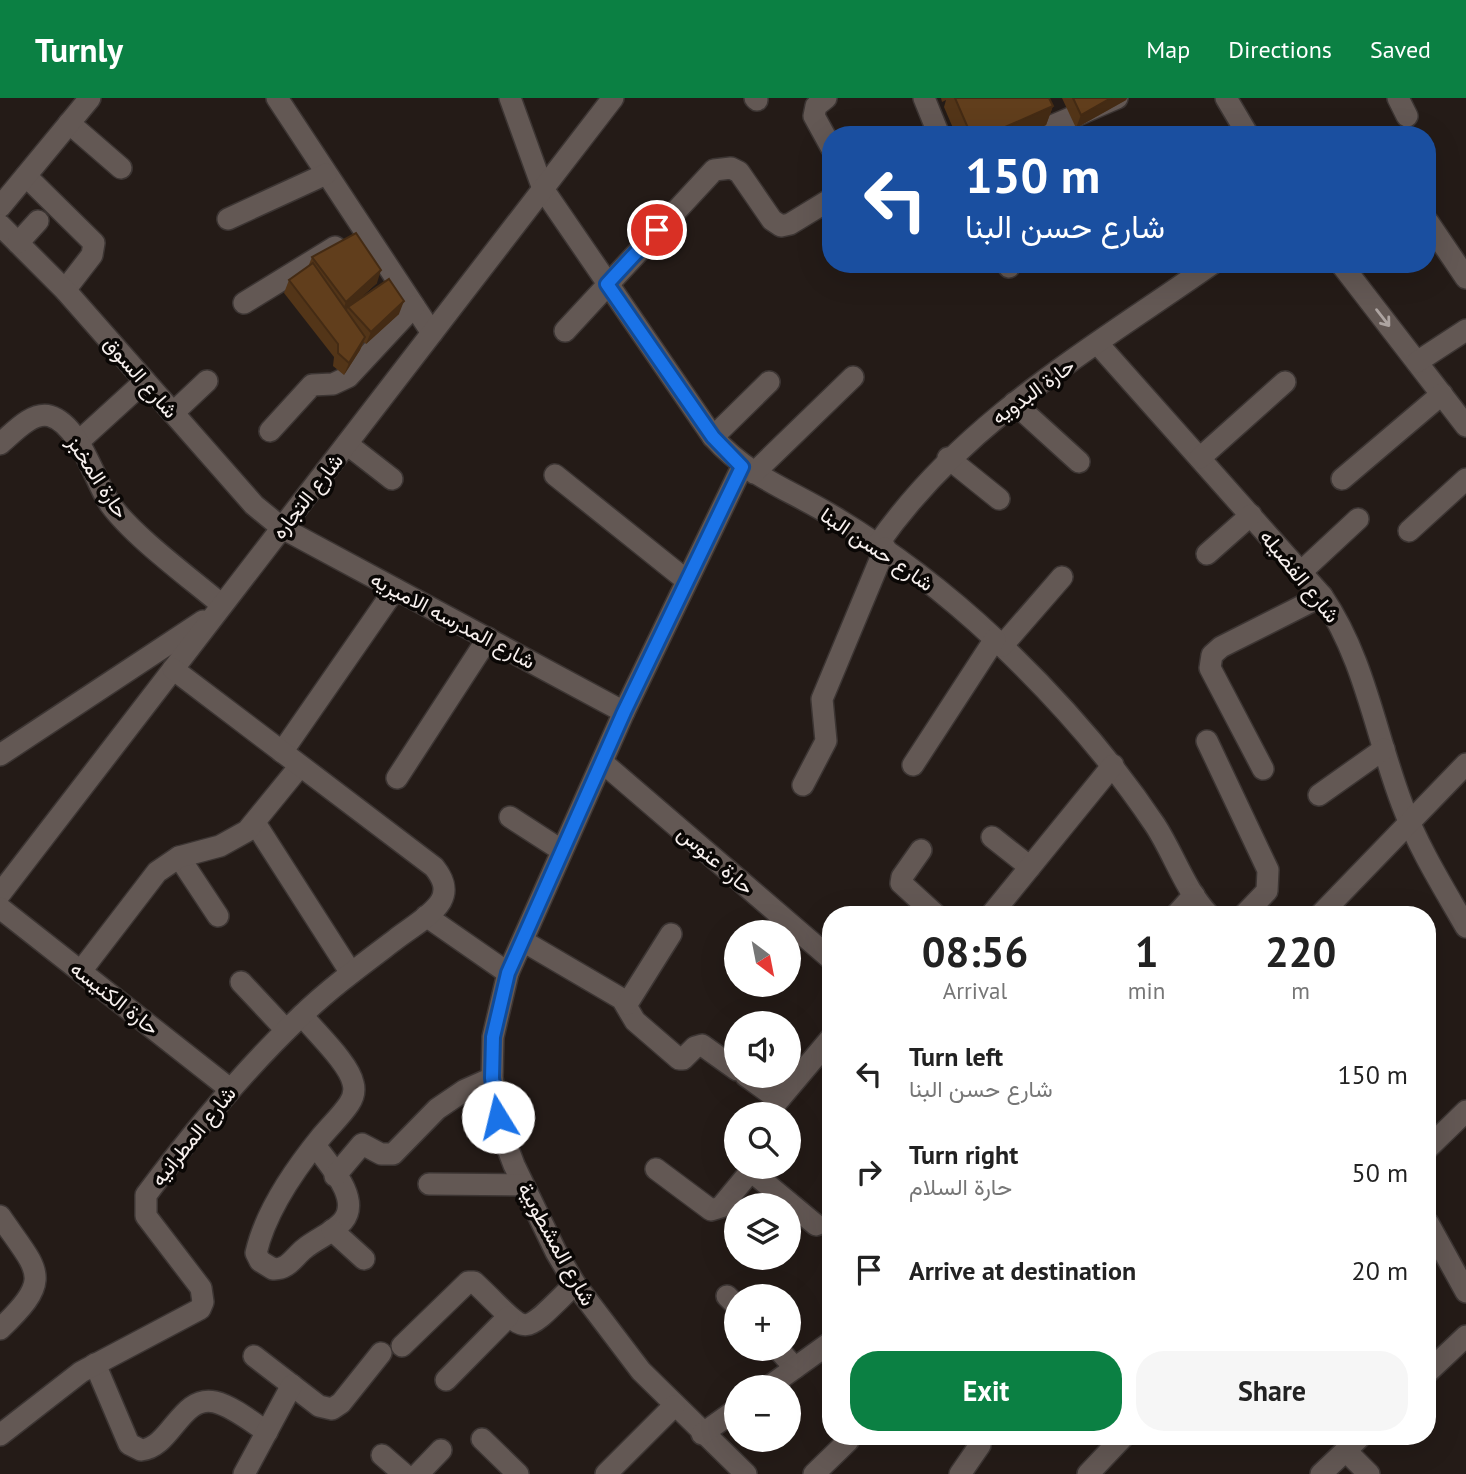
<!DOCTYPE html>
<meta charset="utf-8">
<style>
body{margin:0;font-family:"PT Sans",Vazirmatn,sans-serif;background:#f6f6f6;color:#222;height:100vh;display:flex;flex-direction:column;font-size:26px;white-space:nowrap}
*{box-sizing:border-box;margin:0}
p{font-size:23px;color:#767676}
.icon{flex:none;width:38px;height:38px;fill:none;stroke:currentColor;stroke-width:2;stroke-linecap:round;stroke-linejoin:round}
.map{position:relative;flex:1;overflow:hidden}
.panel{position:absolute;left:822px;top:808px;width:614px;height:539px;display:flex;flex-direction:column;background:#fff;border-radius:28px;box-shadow:0 7px 28px #0002}
.panel>*{flex:none}
.banner{position:absolute;left:822px;top:28px;width:614px;height:147px;border-radius:28px;box-shadow:0 7px 28px #0002;background:#1a4fa0;color:#fff;overflow:hidden}
.needle{width:46px;rotate:148deg}
.tools{position:absolute;left:724px;top:822px;display:grid;gap:14px}
.tools a{display:grid;place-items:center;width:77px;height:77px;border-radius:50%;background:#fff;box-shadow:0 7px 28px #0002;font-size:35px}
.pin{position:absolute;display:grid;place-items:center;width:60px;height:60px;color:#fff;margin:-30px;border:4px solid #fff;border-radius:50%;box-shadow:0 2px 7px #0007}
.me{position:absolute;width:77px;margin:-38px;rotate:351deg;stroke-linejoin:round;filter:drop-shadow(0 0 5px #0008)}
.turn{display:flex;align-items:center;gap:24px;height:147px;padding:0 28px;font-size:32px}
.turn .icon{width:91px;height:91px;stroke-width:2.5}
.turn b{display:block;font-size:49px;line-height:60px}
.eta{display:flex;justify-content:space-evenly;align-items:center;height:119px;text-align:center}
.eta b{font-size:42px;font-weight:700;line-height:49px}
.primary-button{display:flex;gap:14px;margin-top:auto;padding:14px 28px}
.primary-button a{flex:1;height:80px;border-radius:28px;background:#0b8043;color:#fff;font-size:28px;font-weight:700;line-height:80px;text-align:center}
.primary-button a+a{background:#f6f6f6;color:#222}
ul{padding:0;list-style:none}
li{display:flex;align-items:center;gap:21px;height:98px;padding:0 28px}
li div{flex:1}
li b{display:block;font-size:26px}
li em{font-style:normal}
header{display:flex;align-items:center;gap:42px;box-sizing:border-box;height:98px;padding:0 35px;background:#0b8043;color:#fff}
header strong{font-size:33px}
nav{display:flex;gap:38px;margin-inline-start:auto;font-size:24px}
.map>svg:first-child{display:block}
.lines{fill:none;stroke-linecap:round;stroke-linejoin:round}
.street-casing{stroke:#3c3533;stroke-width:24}
.street{stroke:#635854;stroke-width:21}
.wall{fill:#533518}
.shaded-wall{fill:#442b14}
.building{fill:#613e1c;stroke:#442b14;stroke-width:2}
.oneway{stroke:#ada4a1}
.route-casing{stroke:#114b97;stroke-width:18}
.route{stroke:#1a73e8;stroke-width:12}
.labels{text-anchor:middle;dominant-baseline:central;stroke-width:7;stroke-linejoin:round;paint-order:stroke}
.street-label{font-size:21px;fill:#f7f0ee;stroke:#0a0705}
</style>
<header>
<strong>Turnly</strong>
<nav><a>Map</a><a>Directions</a><a>Saved</a></nav>
</header>
<div class="map">
<svg width="1466" height="1376" viewBox="0 0 1466 1376">
<rect width="100%" height="100%" fill="#241b17"/>
<g class="lines">
<g class="street-casing">
<g id="street">
<polyline points="277,0 432,235"/>
<path d="M510,0L543,91L713,339C750,380 791,392 836,420C894,455 947,496 996,542C1056,599 1109,658 1155,727C1174,756 1185,792 1209,817"/>
<polyline points="755,0 757,2"/>
<polyline points="826,0 816,8 814,18 831,49"/>
<polyline points="924,0 939,37"/>
<polyline points="1226,0 1248,37"/>
<polyline points="1398,0 1407,18"/>
<polyline points="69,25 121,70"/>
<polyline points="1031,37 1117,0"/>
<polyline points="26,78 94,145 92,157 65,192"/>
<polyline points="0,109 90,0"/>
<polyline points="228,121 326,76"/>
<polyline points="1428,124 1466,180"/>
<polyline points="0,127 65,192 254,407 282,430 624,614"/>
<polyline points="18,145 38,123"/>
<polyline points="1007,166 1009,169"/>
<polyline points="1341,166 1466,328"/>
<polyline points="244,205 335,149"/>
<polyline points="565,233 714,72 731,70 739,74 772,122 781,128 790,126 831,101"/>
<path d="M1098,246L1322,498C1365,561 1375,635 1402,706C1418,749 1443,789 1466,829"/>
<polyline points="1417,264 1466,232"/>
<polyline points="1014,305 1079,364"/>
<polyline points="173,315 207,283"/>
<polyline points="270,333 312,287 333,286 348,279 414,208"/>
<polyline points="713,339 769,284"/>
<polyline points="77,345 145,283"/>
<path d="M0,346C13,335 32,313 50,318C80,327 94,382 110,406C133,438 190,480 222,507"/>
<polyline points="347,346 392,381"/>
<polyline points="948,360 999,401"/>
<polyline points="1200,360 1285,284"/>
<polyline points="742,369 624,614 508,875 493,939 492,980 502,1035 514,1067 556,1154 575,1186 641,1273 746,1376"/>
<polyline points="754,375 853,279"/>
<polyline points="555,377 686,482"/>
<polyline points="1342,381 1442,296"/>
<polyline points="1409,433 1466,381"/>
<path d="M878,446C963,324 1092,250 1212,166"/>
<polyline points="1207,456 1251,417"/>
<polyline points="1301,474 1358,421"/>
<polyline points="1002,548 1062,479"/>
<polyline points="1207,643 1268,772 1267,793 1244,817"/>
<polyline points="282,654 395,491"/>
<polyline points="0,657 203,523"/>
<polyline points="602,664 831,861"/>
<polyline points="913,667 995,541"/>
<polyline points="1263,671 1210,570 1212,557 1221,549 1322,498"/>
<polyline points="397,680 488,540"/>
<polyline points="803,687 826,643 822,601 885,450"/>
<polyline points="1319,697 1384,651"/>
<polyline points="510,719 561,752"/>
<polyline points="255,725 351,875"/>
<polyline points="992,739 1030,769"/>
<polyline points="921,752 902,779 901,785 936,817"/>
<polyline points="179,759 218,818"/>
<polyline points="0,796 613,0"/>
<polyline points="0,810 230,991"/>
<polyline points="991,817 1113,667"/>
<polyline points="1176,817 1194,797"/>
<polyline points="1320,817 1466,666"/>
<polyline points="426,818 508,875"/>
<polyline points="523,843 622,901 635,923 679,961 683,961 695,949 702,947 737,972"/>
<polyline points="81,873 157,774 179,759 220,748 247,733 300,668"/>
<polyline points="241,884 286,932"/>
<polyline points="627,906 671,836"/>
<path d="M302,917C315,934 349,965 353,985C355,992 353,1000 349,1006C341,1018 330,1028 321,1039C295,1071 265,1115 256,1155L260,1163L273,1171C288,1172 294,1159 304,1151C316,1141 333,1135 343,1123C362,1100 327,1065 315,1047"/>
<polyline points="746,978 775,999 781,999"/>
<polyline points="766,1017 831,940"/>
<polyline points="1428,1050 1466,1013"/>
<polyline points="656,1071 711,1112 721,1109 754,1069"/>
<polyline points="751,1073 816,1127"/>
<polyline points="335,1078 362,1046 381,1056 393,1056 437,1011 465,992 492,980"/>
<polyline points="429,1086 523,1087"/>
<path d="M0,1118C38,1174 55,1179 0,1231"/>
<polyline points="1428,1125 1466,1194"/>
<polyline points="332,1132 364,1161"/>
<polyline points="727,1198 737,1208"/>
<path d="M402,1248L468,1184H474C532,1238 516,1243 575,1186"/>
<polyline points="778,1251 795,1270"/>
<polyline points="254,1258 319,1308 332,1311 341,1305 381,1255"/>
<path d="M95,1266L129,1346L141,1352C171,1350 181,1296 215,1304C232,1308 252,1324 267,1334"/>
<polyline points="1428,1274 1466,1238"/>
<polyline points="446,1282 508,1219"/>
<polyline points="767,1290 831,1244"/>
<polyline points="702,1336 737,1311"/>
<path d="M0,1337L81,1274L200,1211L203,1204L201,1190L146,1118V1097C193,1034 243,973 300,919C330,890 363,866 396,841C410,830 432,818 441,803C448,790 442,779 434,769L173,571"/>
<polyline points="482,1341 518,1376"/>
<polyline points="1346,1353 1369,1376"/>
<polyline points="382,1357 404,1376"/>
<polyline points="244,1376 292,1287"/>
<polyline points="418,1376 441,1352"/>
<polyline points="606,1376 674,1308"/>
<polyline points="814,1376 848,1343"/>
<polyline points="960,1376 980,1347"/>
<polyline points="1088,1376 1123,1339"/>
<polyline points="1321,1376 1360,1339"/>
</g>
</g>
<use href="#street" class="street"/>
</g>
<g class="wall">
<polygon points="941,0 1049,0 1053,8 1046,27 1024,37 956,37 944,9 946,2 942,4"/>
<polygon points="1062,0 1127,0 1126,2 1076,30"/>
<polygon points="312,159 377,185 358,202 399,216 366,246 364,244 360,252 344,277 333,268 334,259 284,195 289,182 308,169"/>
</g>
<g class="shaded-wall">
<polygon points="1111,0 1127,0 1126,2 1076,30 1081,17"/>
<polygon points="1053,8 1046,27 1024,37 987,37"/>
<polygon points="381,172 377,185 349,210 348,209 347,212 341,217 346,204"/>
<polygon points="404,203 399,216 366,246 371,234"/>
<polygon points="365,239 360,252 344,277 349,265"/>
</g>
<g class="building">
<polygon points="955,0 1049,0 1053,8 987,37 971,37"/>
<polygon points="1073,0 1111,0 1081,17"/>
<polygon points="356,135 381,172 346,204 312,159"/>
<polygon points="313,165 365,239 349,265 338,255 338,246 289,182"/>
<polygon points="389,181 404,203 371,234 348,209"/>
</g>
<defs><path id="oneway-shaft" d="M-6 0H5M1.5-3L5.5 0L1.5 3" fill="none" stroke-width="1.6" stroke-linecap="round" stroke-linejoin="round" transform="scale(1.75)"/></defs>
<use class="oneway" href="#oneway-shaft" transform="translate(1383 220) rotate(52)"/>
<g class="lines">
<g class="route-casing">
<polyline id="route" points="498,1019 492,980 493,939 508,875 624,614 742,369 713,339 607,186 657,132"/>
</g>
<use href="#route" class="route"/>
</g>
<g class="labels">
<g class="street-label">
<text transform="translate(141 279) rotate(49)">شارع السوق</text>
<text transform="translate(1033 293) rotate(-36)">حارة البدويه</text>
<text transform="translate(98 379) rotate(57)">حارة المخبز</text>
<text transform="translate(307 398) rotate(-52)">شارع التجاره</text>
<text transform="translate(877 451) rotate(34)">شارع حسن البنا</text>
<text transform="translate(1300 478) rotate(51)">شارع الفضيله</text>
<text transform="translate(453 522) rotate(28)">شارع المدرسه الاميريه</text>
<text transform="translate(716 762) rotate(41)">حارة عنوس</text>
<text transform="translate(115 900) rotate(38)">حارة الكنيسه</text>
<text transform="translate(193 1038) rotate(-51)">شارع المطرانيه</text>
<text transform="translate(557 1146) rotate(61)">شارع المشطوبية</text>
</g>
</g>
</svg>
<div class="tools">
<a><svg class="needle" viewBox="-14 -14 28 28"><path d="M0-13l5 13h-10z" fill="#e53935"/><path d="M0 13l5-13h-10z" fill="#767676"/></svg></a>
<a><svg class="icon" aria-label="sound" viewBox="0 0 24 24"><path d="M4 9h4l5-4v14l-5-4H4zM17 9q2 3 0 6"/></svg></a>
<a><svg class="icon" aria-label="search" viewBox="0 0 24 24"><circle cx="10" cy="10" r="6"/><path d="M15 15l6 6"/></svg></a>
<a><svg class="icon" aria-label="layers" viewBox="0 0 24 24"><path d="M12 4l9 5-9 5-9-5zM3 14l9 5 9-5"/></svg></a>
<a>+</a>
<a>−</a>
</div>
<div class="pin" style="left:657px;top:132px;background:#d93025"><svg class="icon" aria-label="arrive" viewBox="0 0 24 24"><path d="M6 21V4h12l-3 4 3 4H6"/></svg></div>
<svg class="me" style="left:498px;top:1019px" viewBox="-20 -20 40 40"><circle r="19" fill="#fff"/><path d="M0-13L10 11 0 6-10 11z" fill="#1a73e8"/></svg>
<div class="banner">
<div class="turn"><svg class="icon" aria-label="left" viewBox="0 0 24 24"><path d="M17 20v-9H6M10 6l-5 5 5 5"/></svg><div><b>150 m</b>شارع حسن البنا</div></div>
</div>
<section class="panel">
<div class="eta">
<div><b>08:56</b><p>Arrival</p></div>
<div><b>1</b><p>min</p></div>
<div><b>220</b><p>m</p></div>
</div>
<ul>
<li><svg class="icon" aria-label="left" viewBox="0 0 24 24"><path d="M17 20v-9H6M10 6l-5 5 5 5"/></svg><div><b>Turn left</b><p>شارع حسن البنا</p></div><em>150 m</em></li>
<li><svg class="icon" aria-label="right" viewBox="0 0 24 24"><path d="M7 20v-9h11M14 6l5 5-5 5"/></svg><div><b>Turn right</b><p>حارة السلام</p></div><em>50 m</em></li>
<li><svg class="icon" aria-label="arrive" viewBox="0 0 24 24"><path d="M6 21V4h12l-3 4 3 4H6"/></svg><div><b>Arrive at destination</b></div><em>20 m</em></li>
</ul>
<div class="primary-button"><a>Exit</a><a>Share</a></div>
</section>
</div>
